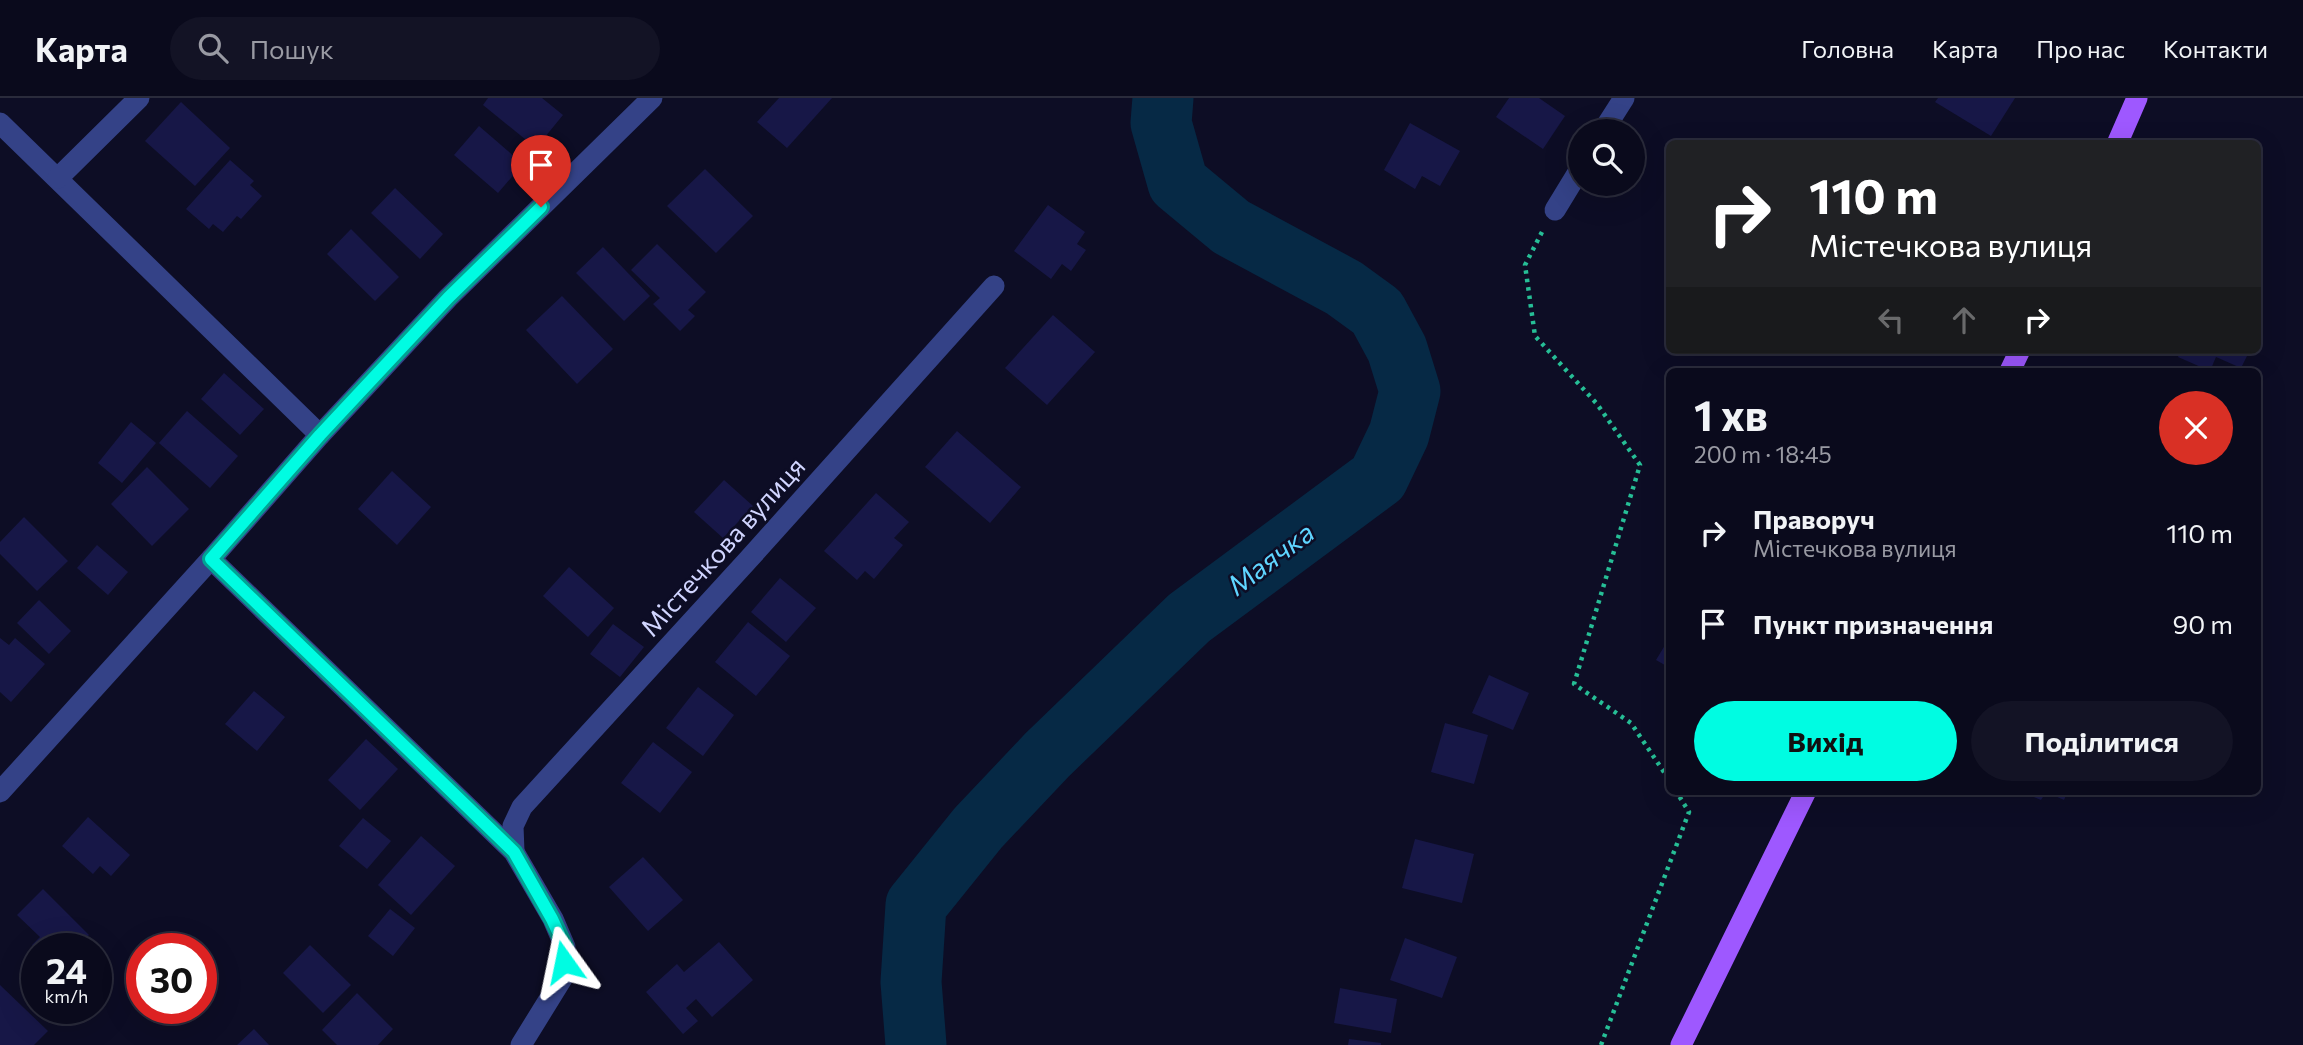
<!DOCTYPE html>
<html lang="uk">
<meta charset="utf-8">
<style>
body{margin:0;font-family:Commissioner,sans-serif;background:#131325;color:#f1f3f6;height:100vh;display:flex;flex-direction:column;font-size:26px;white-space:nowrap}
*{box-sizing:border-box;margin:0}
p{font-size:23px;color:#999aa3}
.icon{flex:none;width:38px;height:38px;fill:none;stroke:currentColor;stroke-width:2;stroke-linecap:round;stroke-linejoin:round}
.map{position:relative;flex:1;overflow:hidden}
.details{position:absolute;left:1666px;top:270px;width:595px;height:427px;display:flex;flex-direction:column;background:#0a0a1c;border-radius:10px;box-shadow:0 7px 28px #0002,0 0 0 2px #2a2b3b}
.details>*{flex:none}
.top-card{position:absolute;left:1666px;top:42px;width:595px;height:214px;border-radius:10px;box-shadow:0 7px 28px #0002,0 0 0 2px #2a2b3b;background:#202124;color:#fff;overflow:hidden}
.tools{position:absolute;left:1568px;top:21px;display:grid;gap:14px}
.tools a{display:grid;place-items:center;width:77px;height:77px;border-radius:50%;background:#0a0a1c;box-shadow:0 7px 28px #0002,0 0 0 2px #2a2b3b;font-size:35px}
.speed{position:absolute;left:21px;top:835px;display:flex;gap:14px;font-size:35px;font-weight:700;text-align:center}
.speed>*{display:grid;place-content:center;width:91px;height:91px;border-radius:50%;background:#0a0a1c;box-shadow:0 7px 28px #0002,0 0 0 2px #2a2b3b;line-height:1}
.speed small{font-size:18px;font-weight:400}
.speed .limit{border:10px solid #d22;background:#fff;color:#111}
.pin{position:absolute;display:grid;place-items:center;width:60px;height:60px;color:#fff;margin:-72px -30px;border-radius:50% 50% 50% 0;rotate:-45deg;box-shadow:0 0 7px #0007}
.pin .icon{rotate:45deg}
.me{position:absolute;width:77px;margin:-38px;rotate:348deg;stroke-linejoin:round;filter:drop-shadow(0 0 5px #0008)}
.turn{display:flex;align-items:center;gap:24px;height:147px;padding:0 28px;font-size:32px}
.turn .icon{width:91px;height:91px;stroke-width:2.5}
.turn b{display:block;font-size:49px;line-height:60px}
.lanes{display:flex;align-items:center;height:66px;padding:0 28px;background:#0003;justify-content:center;gap:35px;direction:ltr}
.lanes .off{opacity:.35}
.round{display:grid;place-items:center;flex:none;width:74px;height:74px;border-radius:37px;background:#131325}
.headline{display:flex;align-items:center;justify-content:space-between;height:119px;padding:0 28px}
h1{font-size:42px;font-weight:700;line-height:52px}
.action{display:flex;gap:14px;margin-top:auto;padding:14px 28px}
.action a{flex:1;height:80px;border-radius:42px;background:#00fce2;color:#111;font-size:28px;font-weight:700;line-height:80px;text-align:center}
.action a+a{background:#131325;color:#f1f3f6}
ul{padding:0;list-style:none}
li{display:flex;align-items:center;gap:21px;height:91px;padding:0 28px}
li div{flex:1}
li b{display:block;font-size:26px}
li em{font-style:normal}
header{display:flex;align-items:center;gap:42px;box-sizing:border-box;height:98px;padding:0 35px;background:#0a0a1c;border-bottom:2px solid #2a2b3b}
header strong{font-size:33px}
nav{display:flex;gap:38px;margin-inline-start:auto;font-size:24px}
.search{width:490px;height:63px;background:#131325;display:flex;align-items:center;gap:18px;box-sizing:border-box;padding:0 24px;border-radius:38px;color:#999aa3;font-size:26px}
.map>svg:first-child{display:block}
.lines{fill:none;stroke-linecap:round;stroke-linejoin:round}
.river{stroke:#062945;stroke-width:61}
.building{fill:#171747}
.path{stroke:#26be96;stroke-width:4.5;stroke-dasharray:3.5 5;stroke-linecap:butt}
.minor{stroke:#344287;stroke-width:21}
.major{stroke:#9e58ff;stroke-width:21}
.route-casing{stroke:#00a493;stroke-width:18}
.route{stroke:#00fce2;stroke-width:12}
.labels{text-anchor:middle;dominant-baseline:central;stroke-width:5;stroke-linejoin:round;paint-order:stroke}
.street-label{font-size:26px;fill:#d1d5ff;stroke:#0d0d25}
.water-label{font-size:28px;font-style:italic;fill:#5fd5ff;stroke:#0d0d25}
</style>
<header>
<strong>Карта</strong>
<div class="search"><svg class="icon" aria-label="search" viewBox="0 0 24 24"><circle cx="10" cy="10" r="6"/><path d="M15 15l6 6"/></svg>Пошук</div>
<nav><a>Головна</a><a>Карта</a><a>Про нас</a><a>Контакти</a></nav>
</header>
<div class="map">
<svg width="2303" height="947" viewBox="0 0 2303 947">
<rect width="100%" height="100%" fill="#0d0d25"/>
<g class="lines">
<polyline class="river" points="916,947 911,884 916,807 978,730 1047,657 1189,520 1378,380 1399,336 1410,293 1397,251 1377,214 1344,190 1231,129 1178,85 1161,25 1163,0"/>
</g>
<g class="building">
<polygon points="488,0 542,0 563,17 536,50 483,7"/>
<polygon points="779,0 832,0 787,50 757,24"/>
<polygon points="1509,0 1539,0 1565,18 1543,51 1496,19"/>
<polygon points="1938,0 2015,0 1991,38 1935,4"/>
<polygon points="181,4 230,50 195,88 145,43"/>
<polygon points="1410,25 1460,53 1440,88 1422,78 1415,91 1384,72"/>
<polygon points="479,28 523,66 498,95 454,57"/>
<polygon points="230,62 254,83 250,87 262,98 241,121 237,118 223,134 213,126 209,131 186,111"/>
<polygon points="705,71 753,118 716,155 667,108"/>
<polygon points="395,90 443,136 420,161 371,115"/>
<polygon points="1048,107 1085,134 1077,146 1086,152 1071,173 1062,166 1051,181 1014,153"/>
<polygon points="351,131 399,179 375,203 327,156"/>
<polygon points="657,146 706,194 688,212 695,218 680,233 653,206 660,200 631,172"/>
<polygon points="603,149 650,198 624,223 576,175"/>
<polygon points="562,198 613,251 577,286 526,232"/>
<polygon points="1053,217 1095,254 1047,307 1005,270"/>
<polygon points="2181,252 2250,252 2241,270 2216,259 2210,273 2178,259"/>
<polygon points="224,275 264,311 240,337 201,301"/>
<polygon points="187,313 238,358 210,390 159,345"/>
<polygon points="131,324 156,345 122,385 98,365"/>
<polygon points="957,333 1021,389 990,425 925,369"/>
<polygon points="147,369 189,411 152,448 111,406"/>
<polygon points="392,373 431,409 397,447 358,411"/>
<polygon points="724,382 753,408 723,440 694,414"/>
<polygon points="876,395 909,424 894,440 903,447 874,481 865,473 857,482 824,453"/>
<polygon points="24,419 68,463 37,493 0,456 0,444"/>
<polygon points="97,447 128,474 108,497 77,470"/>
<polygon points="569,469 614,510 588,539 543,498"/>
<polygon points="780,480 816,510 786,544 751,514"/>
<polygon points="39,502 71,533 49,556 17,525"/>
<polygon points="748,524 790,558 756,598 715,564"/>
<polygon points="613,526 644,549 620,579 590,556"/>
<polygon points="1670,539 1670,570 1656,562"/>
<polygon points="0,540 9,547 15,540 45,566 11,604 0,594"/>
<polygon points="1489,577 1529,595 1513,632 1472,615"/>
<polygon points="698,589 734,617 703,658 666,630"/>
<polygon points="254,593 285,619 257,653 225,626"/>
<polygon points="1445,625 1488,637 1474,686 1431,674"/>
<polygon points="366,641 398,671 360,712 328,682"/>
<polygon points="653,644 692,674 660,715 621,685"/>
<polygon points="2020,693 2068,693 2064,702 2046,694 2041,702"/>
<polygon points="88,719 130,757 111,778 100,768 93,776 62,748"/>
<polygon points="363,720 391,743 367,771 339,748"/>
<polygon points="421,738 455,768 411,817 378,787"/>
<polygon points="1415,741 1474,756 1462,805 1402,790"/>
<polygon points="643,759 683,802 648,833 609,789"/>
<polygon points="43,791 89,837 76,850 37,850 37,852 32,847 40,839 17,817"/>
<polygon points="390,811 415,830 393,858 368,838"/>
<polygon points="1405,840 1457,859 1442,900 1390,882"/>
<polygon points="719,844 753,882 712,919 696,901 686,910 698,923 683,936 646,894 677,866 684,874"/>
<polygon points="310,847 351,887 323,915 283,875"/>
<polygon points="0,887 48,933 34,947 0,947"/>
<polygon points="1340,890 1397,901 1391,935 1334,925"/>
<polygon points="357,895 393,931 378,947 337,947 322,932"/>
<polygon points="254,931 269,947 237,947"/>
<polygon points="1349,941 1381,945 1381,947 1348,947"/>
</g>
<g class="lines">
<g class="path">
<polyline points="1542,134 1525,167 1535,238 1597,306 1640,367 1574,586 1631,625 1670,683"/>
<polyline points="1601,947 1689,714 1676,693"/>
</g>
<g class="minor">
<polyline points="0,25 320,337"/>
<polyline points="1603,33 1624,0"/>
<polyline points="58,80 139,0"/>
<polyline points="1555,112 1580,71"/>
<polyline points="211,461 514,754 553,821 565,849 563,879 521,947"/>
<polyline points="0,694 211,461 320,337 448,200 652,0"/>
<polyline points="514,754 513,728 522,709 748,462 994,188"/>
</g>
<g class="major">
<polyline points="2117,46 2137,0"/>
<polyline points="2010,273 2020,252"/>
<polyline points="1681,947 1806,693"/>
</g>
</g>
<g class="lines">
<g class="route-casing">
<polyline id="route" points="541,109 448,200 320,337 211,461 514,754 552,821 565,849 564,864"/>
</g>
<use href="#route" class="route"/>
</g>
<g class="labels">
<g class="street-label">
<text transform="translate(722 448) rotate(-48)">Містечкова вулиця</text>
</g>
<g class="water-label">
<text transform="translate(1270 460) rotate(-37)">Маячка</text>
</g>
</g>
</svg>
<div class="tools">
<a><svg class="icon" aria-label="search" viewBox="0 0 24 24"><circle cx="10" cy="10" r="6"/><path d="M15 15l6 6"/></svg></a>
</div>
<div class="speed"><div>24<small>km/h</small></div><div class="limit">30</div></div>
<div class="pin" style="left:541px;top:109px;background:#d93025"><svg class="icon" aria-label="arrive" viewBox="0 0 24 24"><path d="M6 21V4h12l-3 4 3 4H6"/></svg></div>
<svg class="me" style="left:564px;top:864px" viewBox="-20 -20 40 40"><path d="M0-17L14 15 0 8-14 15z" fill="#00fce2" stroke="#fff" stroke-width="4"/></svg>
<div class="top-card">
<div class="turn"><svg class="icon" aria-label="right" viewBox="0 0 24 24"><path d="M7 20v-9h11M14 6l5 5-5 5"/></svg><div><b>110 m</b>Містечкова вулиця</div></div>
<div class="lanes"><svg class="icon off" aria-label="left" viewBox="0 0 24 24"><path d="M17 20v-9H6M10 6l-5 5 5 5"/></svg><svg class="icon off" aria-label="ahead" viewBox="0 0 24 24"><path d="M12 20V5M6 11l6-6 6 6"/></svg><svg class="icon" aria-label="right" viewBox="0 0 24 24"><path d="M7 20v-9h11M14 6l5 5-5 5"/></svg></div>
</div>
<section class="details">
<div class="headline"><div><h1>1 хв</h1><p>200 m · 18:45</p></div><a class="round" style="background:#d93025;color:#fff"><svg class="icon" aria-label="close" viewBox="0 0 24 24"><path d="M6 6l12 12M18 6L6 18"/></svg></a></div>
<ul>
<li><svg class="icon" aria-label="right" viewBox="0 0 24 24"><path d="M7 20v-9h11M14 6l5 5-5 5"/></svg><div><b>Праворуч</b><p>Містечкова вулиця</p></div><em>110 m</em></li>
<li><svg class="icon" aria-label="arrive" viewBox="0 0 24 24"><path d="M6 21V4h12l-3 4 3 4H6"/></svg><div><b>Пункт призначення</b></div><em>90 m</em></li>
</ul>
<div class="action"><a>Вихід</a><a>Поділитися</a></div>
</section>
</div>
